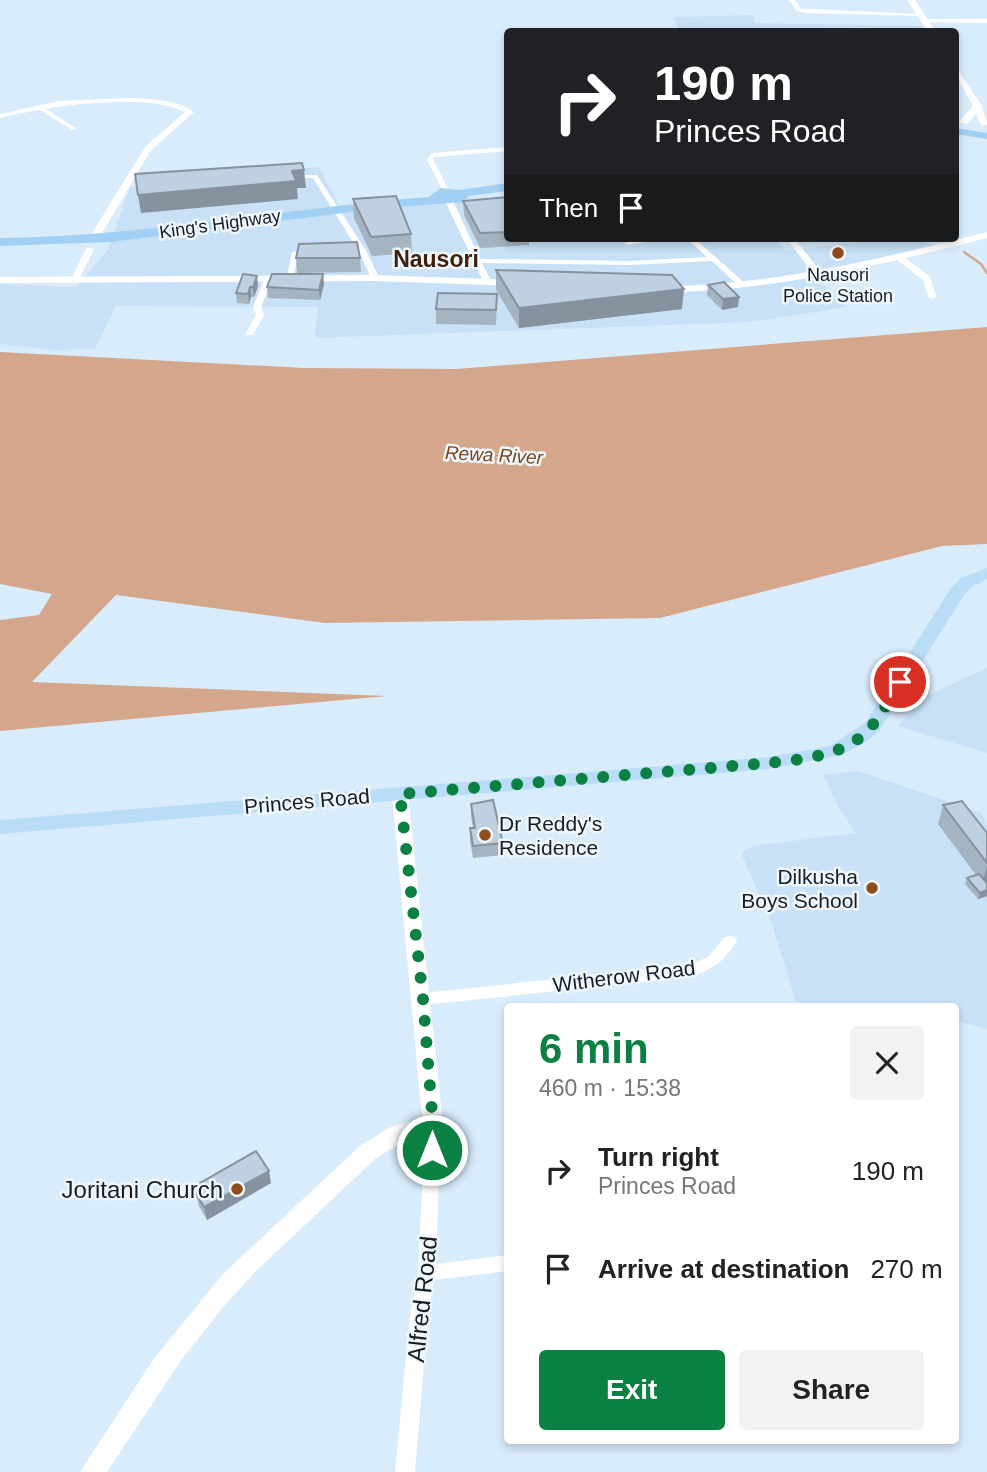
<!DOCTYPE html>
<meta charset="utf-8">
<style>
body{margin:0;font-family:Helvetica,sans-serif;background:#f2f2f2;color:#222;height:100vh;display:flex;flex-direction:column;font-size:26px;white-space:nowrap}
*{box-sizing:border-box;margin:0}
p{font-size:23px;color:#767676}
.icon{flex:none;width:38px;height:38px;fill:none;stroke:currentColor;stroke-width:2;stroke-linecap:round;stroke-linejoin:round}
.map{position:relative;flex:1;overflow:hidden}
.drawer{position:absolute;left:504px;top:1003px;width:455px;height:441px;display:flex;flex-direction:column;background:#fff;border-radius:7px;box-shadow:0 4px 10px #0003}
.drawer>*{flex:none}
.banner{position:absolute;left:504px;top:28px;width:455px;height:214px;border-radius:7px;box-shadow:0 4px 10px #0003;background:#202124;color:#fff;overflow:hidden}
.pin{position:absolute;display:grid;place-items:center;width:60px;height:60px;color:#fff;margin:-30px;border:4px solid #fff;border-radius:50%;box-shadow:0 2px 7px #0007}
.me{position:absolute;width:77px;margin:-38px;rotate:0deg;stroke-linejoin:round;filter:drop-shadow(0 0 5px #0008)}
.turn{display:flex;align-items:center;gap:24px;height:147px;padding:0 35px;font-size:32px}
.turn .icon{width:91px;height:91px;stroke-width:2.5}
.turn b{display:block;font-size:49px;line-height:60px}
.then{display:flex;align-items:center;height:66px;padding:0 35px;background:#0003;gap:14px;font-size:26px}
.round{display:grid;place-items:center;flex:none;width:74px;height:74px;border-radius:7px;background:#f2f2f2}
.summary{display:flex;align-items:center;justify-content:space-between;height:119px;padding:0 35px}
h1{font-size:42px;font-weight:800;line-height:52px;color:#0b8043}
.button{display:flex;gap:14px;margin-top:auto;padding:14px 35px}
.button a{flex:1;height:80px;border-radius:7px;background:#0b8043;color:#fff;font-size:28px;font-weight:800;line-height:80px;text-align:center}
.button a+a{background:#f2f2f2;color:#222}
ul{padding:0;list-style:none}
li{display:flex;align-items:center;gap:21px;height:98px;padding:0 35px}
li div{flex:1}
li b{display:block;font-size:26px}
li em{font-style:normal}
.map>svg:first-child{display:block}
.built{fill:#c8e1f6}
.water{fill:#d4a78d}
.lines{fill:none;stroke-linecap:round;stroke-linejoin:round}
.stream{stroke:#d4a78d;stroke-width:2.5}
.minor{fill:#fff;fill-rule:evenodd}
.tertiary{fill:#fff;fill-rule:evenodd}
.secondary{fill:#fff;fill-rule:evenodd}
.primary{fill:#b9dcf7;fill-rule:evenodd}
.trunk{fill:#a2d0f4;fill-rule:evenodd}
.wall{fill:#a4b4c1}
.shaded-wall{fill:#86929d}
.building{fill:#bfd1e0;stroke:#86929d;stroke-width:2}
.route{stroke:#0b8043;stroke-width:12;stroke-dasharray:0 21.6}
.poi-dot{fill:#8e4b1b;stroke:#f0f8fe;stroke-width:2.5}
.labels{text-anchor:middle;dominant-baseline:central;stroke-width:5;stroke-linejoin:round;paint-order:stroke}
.far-street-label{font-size:18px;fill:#171e23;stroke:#f0f8fe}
.far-poi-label{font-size:18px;fill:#171e23;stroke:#f0f8fe}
.far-water-label{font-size:19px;font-style:italic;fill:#7d441c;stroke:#f0f8fe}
.street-label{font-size:21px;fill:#171e23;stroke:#f0f8fe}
.poi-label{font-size:21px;fill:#171e23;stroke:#f0f8fe;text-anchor:start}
.far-district-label{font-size:23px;font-weight:bold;fill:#40200a;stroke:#f0f8fe}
.near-poi-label{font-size:24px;fill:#171e23;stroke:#f0f8fe;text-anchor:end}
.near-street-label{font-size:24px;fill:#171e23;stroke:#f0f8fe}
</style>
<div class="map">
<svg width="987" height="1472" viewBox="0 0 987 1472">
<rect width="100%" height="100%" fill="#d9ecfc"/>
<g class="built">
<polygon points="753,15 755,23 922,26 925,31 679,31 674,17"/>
<polygon points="319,167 343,213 507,195 508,238 775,238 786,251 888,238 918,238 934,247 810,273 847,307 750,322 315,338 318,307 116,306 95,349 54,350 0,344 0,284 76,287 108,250 130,187"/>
<polygon points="987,668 987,753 898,726 924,697"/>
<polygon points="858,771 982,813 987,825 987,1029 956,1021 956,1006 797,1006 772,924 741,853 753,846 856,833 837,805 824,775"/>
</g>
<polygon class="water" points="987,327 987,544 942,546 660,618 325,623 116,595 32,682 387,696 0,731 0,620 39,615 52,594 0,584 0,352 304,368 456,369"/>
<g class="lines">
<polyline class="stream" points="964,252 981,264 987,273"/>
<g class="minor">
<polygon points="789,0 795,0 801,9 806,9 923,14 920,16 806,13 797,11"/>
<polygon points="926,19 987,19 987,23 924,22"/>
<polygon points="41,106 43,107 77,129 72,130 39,109"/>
<polygon points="508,147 508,151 434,157 433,159 449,191 446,193 443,191 427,159 432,153"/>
<polygon points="286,175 317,175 367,252 379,278 378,280 371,278 359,252 313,178 288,178 285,176"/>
<polygon points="446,199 453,201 480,259 630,261 707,257 686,238 694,238 747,285 740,287 712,261 630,265 482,263 491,281 484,283 445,201"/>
<polygon points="647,238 667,238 628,245 624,243"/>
<polygon points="786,238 794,238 821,272 821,276 815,276"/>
<polygon points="87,247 94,249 78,281 71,283 70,281"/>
<polygon points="311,251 315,253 314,255 298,256 293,279 286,281 292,252"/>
<polygon points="896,255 902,255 930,277 936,296 935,298 929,298 923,280 896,259"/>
<polygon points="265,277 272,279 261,307 264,315 253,335 247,335 246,333 256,315 253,307"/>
<path d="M730,936L735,937L737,941C725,961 712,970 690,977L423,1005L418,1003L416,999L418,995L423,993L690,965L708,957L725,937Z"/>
<polygon points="433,1118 439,1120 441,1125 436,1264 508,1255 508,1271 434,1280 428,1315 415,1472 395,1472 410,1315 418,1273 425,1125 427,1120"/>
</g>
<g class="tertiary">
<path d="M128,98C149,99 176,99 194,112L151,150L101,235L96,238L91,235L145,147L185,112C142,91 46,107 0,118V114L59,101Z"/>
<path d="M987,232V238C880,265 774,291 663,292L658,289L663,286C774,285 880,259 987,232Z"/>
<polygon points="375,275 514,280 519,283 514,286 375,281 0,283 0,277"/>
<polygon points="400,788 408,794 443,1125 440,1131 406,1140 376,1158 255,1272 224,1306 182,1359 107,1472 80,1472 153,1360 223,1274 361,1145 391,1127 422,1118 392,794"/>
</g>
<g class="secondary">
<polygon points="907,0 915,0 936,32 928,32"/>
<polygon points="956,67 982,106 987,125 981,125 976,114 967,124 959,122 973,106 956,75"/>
</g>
<polygon class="primary" points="987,568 987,579 973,586 964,595 879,731 869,740 842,755 769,769 0,834 0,820 769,757 830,746 865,723 951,588 961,578"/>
<g class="trunk">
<polygon points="956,128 987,133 987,139 956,134"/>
<path d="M508,183V191L468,196L465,202L384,208L110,242L0,246V238C144,237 285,208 429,197L441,188L459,190Z"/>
</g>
</g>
<g class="wall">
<polygon points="508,197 508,238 529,238 529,245 480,248 464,215 463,201"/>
<polygon points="353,199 411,234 412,253 372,256 354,218"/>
<polygon points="296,258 360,258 361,272 297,273"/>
<polygon points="496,270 682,309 519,328 496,290"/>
<polygon points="243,274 258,286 254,297 251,297 249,304 237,303 236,293"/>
<polygon points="323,274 324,284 320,300 268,298 267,287"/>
<polygon points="708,285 739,297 738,307 722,310 707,295"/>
<polygon points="497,294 496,325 436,324 436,309"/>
<polygon points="471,804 503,843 503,855 473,858 470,841 470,828 473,828 471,816"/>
<polygon points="943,805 987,833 987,896 978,899 965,884 967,878 976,875 938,824"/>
<polygon points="200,1183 271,1183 207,1220 199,1206 196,1194 202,1190"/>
</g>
<g class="shaded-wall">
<polygon points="304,170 306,188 297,188 298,199 141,213 138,195"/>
<polygon points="323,274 324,284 320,300 319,290"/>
<polygon points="257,276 258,286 254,297 253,287"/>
<polygon points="250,287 251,297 249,304 248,294"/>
<polygon points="684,289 682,309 519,328 519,308"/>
<polygon points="739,297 738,307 722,310 723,299"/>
<polygon points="987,866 987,882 982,883"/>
<polygon points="987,890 987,896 978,899 980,893"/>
<polygon points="269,1171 271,1183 207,1220 204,1207"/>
</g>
<g class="building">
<polygon points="302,163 304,170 292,171 296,181 138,195 135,174"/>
<polygon points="396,196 411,234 371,237 353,199"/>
<polygon points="508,197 508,232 480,233 463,201"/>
<polygon points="357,242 360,258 296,258 299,244"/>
<polygon points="496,270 672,275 684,289 519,308"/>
<polygon points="243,274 257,276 253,287 250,287 248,294 236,293"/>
<polygon points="272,274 323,274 319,290 267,287"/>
<polygon points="724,282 739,297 723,299 708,285"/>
<polygon points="438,293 497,294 496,310 436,309"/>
<polygon points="493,800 503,843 473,846 470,828 475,828 471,804"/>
<polygon points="962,801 987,833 987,863 943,805"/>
<polygon points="979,874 987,883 987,890 980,893 967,878"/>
<polygon points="256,1151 269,1171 204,1207 196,1194 204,1189 200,1183"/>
</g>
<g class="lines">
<path class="route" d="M432,1150L433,1125L423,999L400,794L769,763C803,759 846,756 870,728C882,715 890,697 900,682"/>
</g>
<g class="poi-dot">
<circle cx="838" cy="253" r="7"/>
<circle cx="485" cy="835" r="7"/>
<circle cx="872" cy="888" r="7"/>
<circle cx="237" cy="1189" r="7"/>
</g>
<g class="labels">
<g class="far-street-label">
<text transform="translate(220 224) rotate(-8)">King's Highway</text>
</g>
<g class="far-poi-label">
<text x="838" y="275">Nausori<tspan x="838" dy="21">Police Station</tspan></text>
</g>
<g class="far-water-label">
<text transform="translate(494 455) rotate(3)">Rewa River</text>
</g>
<g class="street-label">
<text transform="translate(307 801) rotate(-5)">Princes Road</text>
<text transform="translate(624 976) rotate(-7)">Witherow Road</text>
</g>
<g class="poi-label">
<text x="499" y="823">Dr Reddy's<tspan x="499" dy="24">Residence</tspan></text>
<text x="858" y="876" text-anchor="end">Dilkusha<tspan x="858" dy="24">Boys School</tspan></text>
</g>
<g class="far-district-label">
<text x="436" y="259">Nausori</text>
</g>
<g class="near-poi-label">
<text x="223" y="1189">Joritani Church</text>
</g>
<g class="near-street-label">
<text transform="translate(422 1299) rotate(-84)">Alfred Road</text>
</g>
</g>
</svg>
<div class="pin" style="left:900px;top:682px;background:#d93025"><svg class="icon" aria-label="arrive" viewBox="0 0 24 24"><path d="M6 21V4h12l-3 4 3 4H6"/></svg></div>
<svg class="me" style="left:432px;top:1150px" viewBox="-20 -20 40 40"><circle r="17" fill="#0b8043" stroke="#fff" stroke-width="3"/><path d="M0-11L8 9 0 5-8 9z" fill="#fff"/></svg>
<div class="banner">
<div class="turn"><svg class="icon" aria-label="right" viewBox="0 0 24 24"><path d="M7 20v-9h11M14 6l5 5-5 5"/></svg><div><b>190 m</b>Princes Road</div></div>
<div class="then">Then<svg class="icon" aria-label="arrive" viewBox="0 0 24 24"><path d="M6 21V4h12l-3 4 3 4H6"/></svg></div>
</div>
<section class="drawer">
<div class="summary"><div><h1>6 min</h1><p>460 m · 15:38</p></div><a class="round"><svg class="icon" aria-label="close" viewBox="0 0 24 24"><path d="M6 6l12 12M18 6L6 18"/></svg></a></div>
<ul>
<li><svg class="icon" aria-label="right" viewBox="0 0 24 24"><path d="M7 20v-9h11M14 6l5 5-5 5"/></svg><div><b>Turn right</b><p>Princes Road</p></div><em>190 m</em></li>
<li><svg class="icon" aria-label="arrive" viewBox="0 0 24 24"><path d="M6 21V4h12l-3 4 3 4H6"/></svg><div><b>Arrive at destination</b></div><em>270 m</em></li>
</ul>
<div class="button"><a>Exit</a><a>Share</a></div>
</section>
</div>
